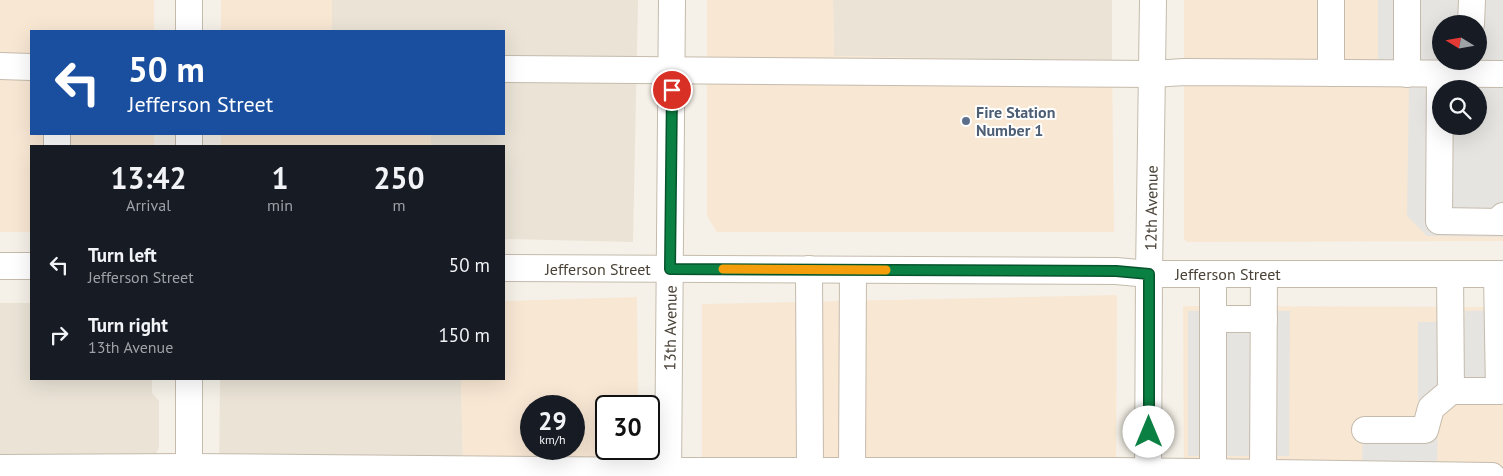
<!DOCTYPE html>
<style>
body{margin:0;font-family:"PT Sans",sans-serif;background:#20242c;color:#f1f3f6;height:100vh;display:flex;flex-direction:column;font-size:19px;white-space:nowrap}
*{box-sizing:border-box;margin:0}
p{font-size:16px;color:#9ea1a6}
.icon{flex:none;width:28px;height:28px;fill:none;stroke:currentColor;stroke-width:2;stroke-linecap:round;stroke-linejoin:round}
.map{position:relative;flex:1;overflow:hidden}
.panel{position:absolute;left:30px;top:145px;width:475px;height:235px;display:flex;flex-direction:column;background:#171b24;border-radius:0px;box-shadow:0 5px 20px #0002}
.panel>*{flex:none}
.guide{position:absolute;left:30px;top:30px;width:475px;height:105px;border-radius:0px;box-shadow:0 5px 20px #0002;background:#1a4fa0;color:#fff;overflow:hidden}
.needle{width:32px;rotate:281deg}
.fabs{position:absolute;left:1432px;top:15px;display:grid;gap:10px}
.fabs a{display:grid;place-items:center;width:55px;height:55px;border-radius:50%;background:#171b24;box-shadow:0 5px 20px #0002;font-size:25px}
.speed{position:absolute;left:520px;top:395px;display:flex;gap:10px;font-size:25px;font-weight:700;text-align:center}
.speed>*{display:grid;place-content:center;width:65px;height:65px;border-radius:50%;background:#171b24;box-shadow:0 5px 20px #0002;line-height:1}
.speed small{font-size:12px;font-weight:400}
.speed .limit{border:2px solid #111;border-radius:8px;background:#fff;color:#111}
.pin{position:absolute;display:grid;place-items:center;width:42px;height:42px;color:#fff;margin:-21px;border:2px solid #fff;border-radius:50%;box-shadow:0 1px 5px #0007}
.me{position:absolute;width:55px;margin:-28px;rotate:0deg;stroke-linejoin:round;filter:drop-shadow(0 0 4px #0008)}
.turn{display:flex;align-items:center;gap:18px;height:105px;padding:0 15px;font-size:22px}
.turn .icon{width:65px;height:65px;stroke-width:2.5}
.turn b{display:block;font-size:35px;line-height:42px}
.eta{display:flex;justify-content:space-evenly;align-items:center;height:85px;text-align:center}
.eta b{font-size:30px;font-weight:800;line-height:35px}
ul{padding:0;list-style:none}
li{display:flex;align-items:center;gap:15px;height:70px;padding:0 15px}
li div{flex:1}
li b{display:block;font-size:19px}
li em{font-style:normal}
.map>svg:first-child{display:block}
.residential{fill:#eae3d6}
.commercial{fill:#f8e7d3;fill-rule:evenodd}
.parking{fill:#e6e4e0;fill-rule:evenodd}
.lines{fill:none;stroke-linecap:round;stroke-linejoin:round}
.minor-casing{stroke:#c5bbad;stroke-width:28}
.minor{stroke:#fff;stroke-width:26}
.route-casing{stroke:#07532c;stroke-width:12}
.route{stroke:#0b8043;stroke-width:9}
.slow{stroke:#f59e0b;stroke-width:9}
.service-dot{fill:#5c6f8a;stroke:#fff;stroke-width:2}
.labels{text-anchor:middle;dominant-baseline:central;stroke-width:4;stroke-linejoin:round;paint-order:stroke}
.service-label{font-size:16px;font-weight:bold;fill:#4e5e75;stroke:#fff;text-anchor:start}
.street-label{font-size:16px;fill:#494136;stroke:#fff}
</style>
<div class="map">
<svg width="1503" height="476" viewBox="0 0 1503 476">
<rect width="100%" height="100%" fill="#f5f1e8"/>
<g class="residential">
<polygon points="332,0 638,0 633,242 504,239 504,146 431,146 431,134 504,134 504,31 332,31"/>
<polygon points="833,0 1112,0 1112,62 834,56"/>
<polygon points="0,303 31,303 31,379 152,379 152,393 159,401 159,447 153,460 0,468"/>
<polygon points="220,379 461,379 463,466 219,476"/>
</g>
<g class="commercial">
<polygon points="0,0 154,0 154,31 31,31 31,134 154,134 154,146 31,146 31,232 0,232"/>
<rect x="221" y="0" width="111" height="31"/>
<polygon points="707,0 833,0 834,56 1112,62 1114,232 717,232 707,216"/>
<path d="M1184,0H1503V241L1187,242L1185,240L1184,238ZM1441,24H1479V61H1441ZM1441,89H1479V126H1441Z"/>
<rect x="221" y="134" width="210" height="12"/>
<polygon points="1117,295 1116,476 702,476 702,304"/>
<path d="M637,297L638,406H606V449H638L639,476L463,466L461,379H504V301ZM531,406H574V449H531Z"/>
<polygon points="1183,306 1503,307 1503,476 1184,476"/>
</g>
<g class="parking">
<path d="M1378,0H1503V69H1378ZM1441,24H1479V61H1441Z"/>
<path d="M1409,83H1503V237L1427,236L1407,216ZM1441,89H1479V126H1441Z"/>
<polygon points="1503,310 1503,401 1418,402 1418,322 1464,322 1465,311"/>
<polygon points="1188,311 1290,311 1289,456 1188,456"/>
<polygon points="1363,424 1438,424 1437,464 1362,463"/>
</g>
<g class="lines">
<g class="minor-casing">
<g id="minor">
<polyline points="1471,24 1472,0"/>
<polyline points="189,31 189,0"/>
<polyline points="0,66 31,67"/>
<polyline points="504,69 1153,74 1184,72 1503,74"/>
<polyline points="1331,73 1331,0"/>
<polyline points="1407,74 1407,0"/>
<polyline points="1440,74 1439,221 1503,222 1503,216"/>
<polyline points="189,134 189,146"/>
<polyline points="57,146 57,134"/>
<polyline points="0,266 31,266"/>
<polyline points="504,268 1116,271 1149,274 1503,274"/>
<polyline points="809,269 810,471"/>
<polyline points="1450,274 1451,391"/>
<polyline points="1213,319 1264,319"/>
<polyline points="1365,430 1425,430 1431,408 1451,391 1499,391 1497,274"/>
<polyline points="0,468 189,467 668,471 1116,471 1492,476"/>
<polyline points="852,471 853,270"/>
<polyline points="1263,473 1264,274"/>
<polyline points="189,476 189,379"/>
<polyline points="668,476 672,0"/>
<polyline points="1148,476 1149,274 1153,0"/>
<polyline points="1213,476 1213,274"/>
</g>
</g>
<use href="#minor" class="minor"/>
</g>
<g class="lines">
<g class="route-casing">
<polyline id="route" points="672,90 670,269 1116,271 1149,274 1149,432"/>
</g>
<use href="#route" class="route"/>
<polyline class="slow" points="723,269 886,270"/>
</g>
<circle class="service-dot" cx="966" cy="121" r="5"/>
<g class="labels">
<g class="service-label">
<text x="976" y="112">Fire Station<tspan x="976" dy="18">Number 1</tspan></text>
</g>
<g class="street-label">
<text transform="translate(1151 208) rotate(-89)">12th Avenue</text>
<text x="598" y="269">Jefferson Street</text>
<text x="1228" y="274">Jefferson Street</text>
<text transform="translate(670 328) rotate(-89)">13th Avenue</text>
</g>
</g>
</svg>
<div class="fabs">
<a><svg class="needle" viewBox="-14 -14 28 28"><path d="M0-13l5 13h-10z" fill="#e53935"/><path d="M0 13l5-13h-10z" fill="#9ea1a6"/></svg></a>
<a><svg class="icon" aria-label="search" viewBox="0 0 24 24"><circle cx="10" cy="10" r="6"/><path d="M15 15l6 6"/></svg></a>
</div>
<div class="speed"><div>29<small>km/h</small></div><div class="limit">30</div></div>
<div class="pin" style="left:672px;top:90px;background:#d93025"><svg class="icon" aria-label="arrive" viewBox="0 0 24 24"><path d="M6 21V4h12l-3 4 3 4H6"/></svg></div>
<svg class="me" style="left:1149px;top:432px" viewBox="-20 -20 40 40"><circle r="19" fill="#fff"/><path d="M0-13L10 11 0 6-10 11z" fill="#0b8043"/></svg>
<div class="guide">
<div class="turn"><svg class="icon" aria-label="left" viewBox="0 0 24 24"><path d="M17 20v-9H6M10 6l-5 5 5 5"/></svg><div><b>50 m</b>Jefferson Street</div></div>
</div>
<section class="panel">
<div class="eta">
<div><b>13:42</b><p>Arrival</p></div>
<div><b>1</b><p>min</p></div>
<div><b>250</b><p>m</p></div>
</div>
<ul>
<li><svg class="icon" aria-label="left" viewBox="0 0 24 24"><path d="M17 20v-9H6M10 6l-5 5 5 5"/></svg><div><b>Turn left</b><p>Jefferson Street</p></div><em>50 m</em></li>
<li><svg class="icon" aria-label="right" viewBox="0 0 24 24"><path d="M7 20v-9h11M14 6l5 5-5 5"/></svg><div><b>Turn right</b><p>13th Avenue</p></div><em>150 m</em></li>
</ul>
</section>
</div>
